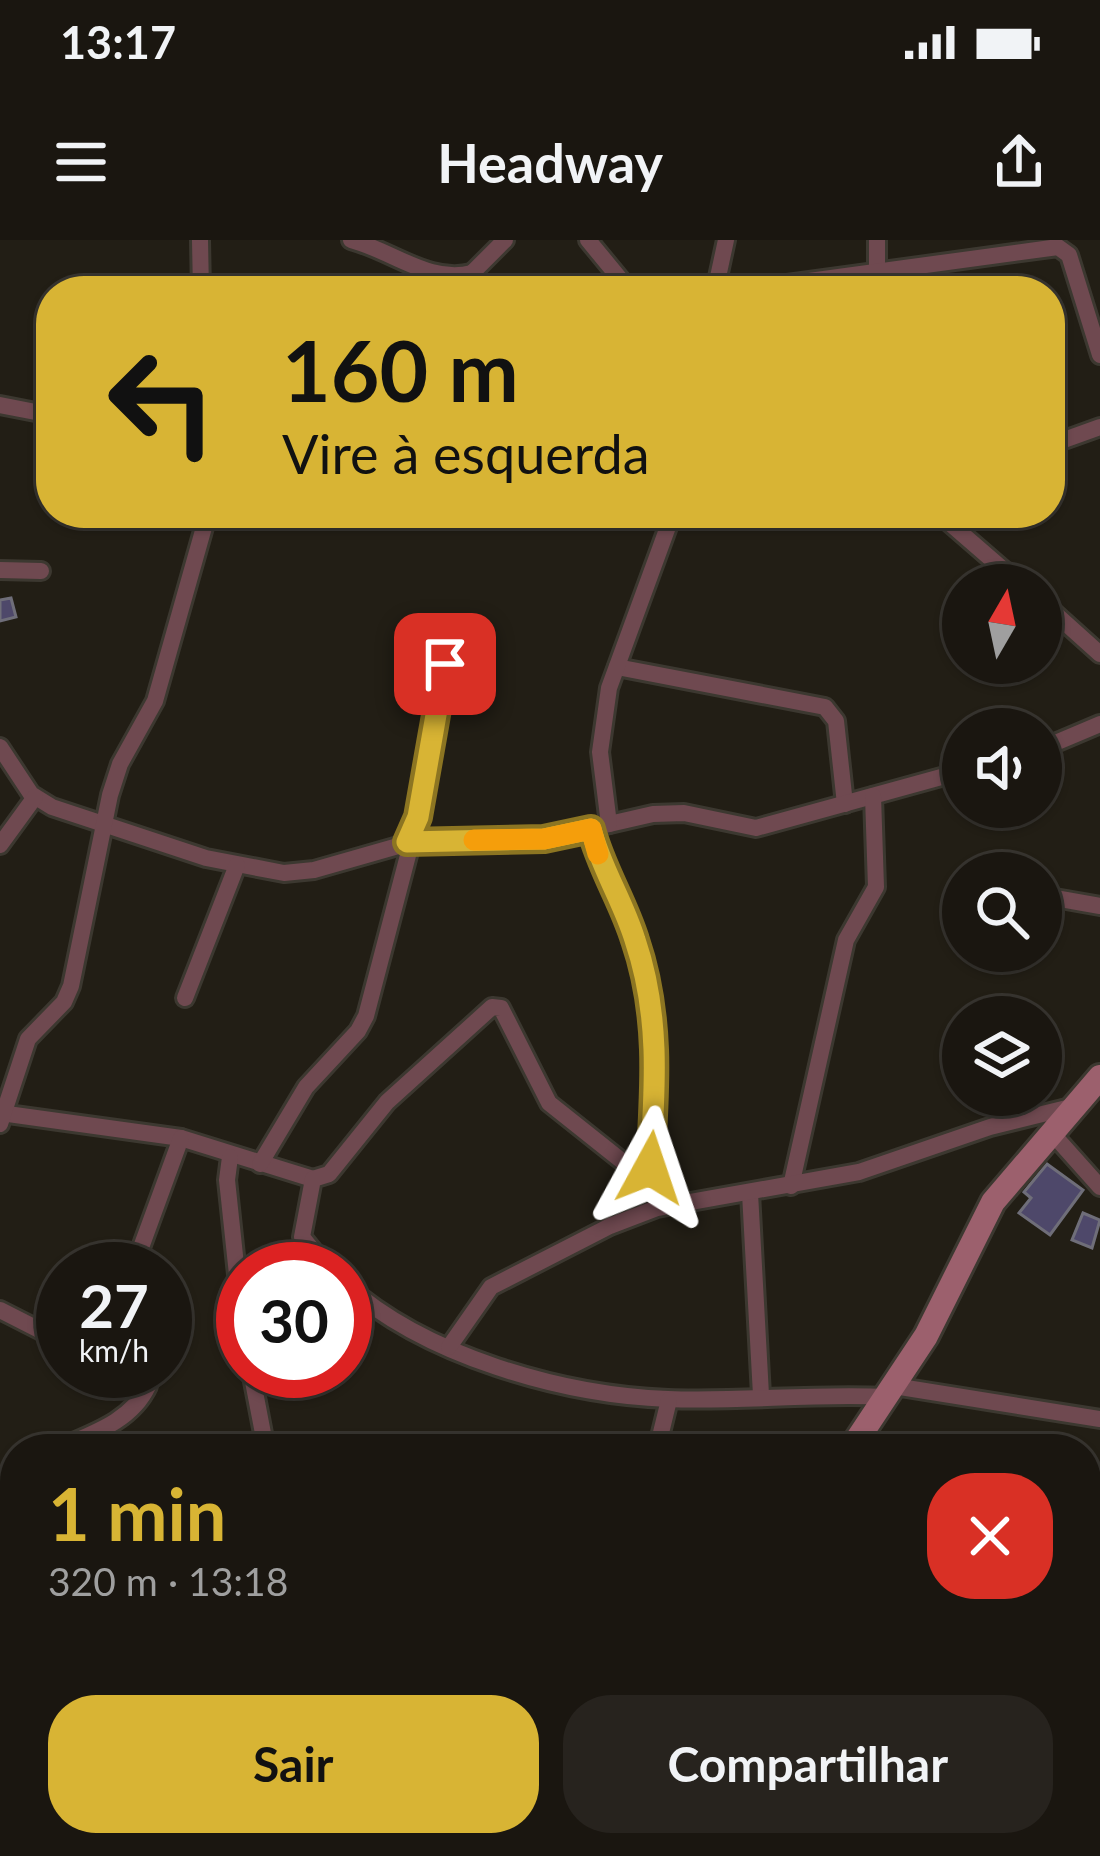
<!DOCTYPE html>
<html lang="pt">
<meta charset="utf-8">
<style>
body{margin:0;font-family:Lato,sans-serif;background:#27231e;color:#f1f3f6;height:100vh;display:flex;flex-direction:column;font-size:45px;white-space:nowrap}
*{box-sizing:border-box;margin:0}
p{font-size:39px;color:#9f9f9f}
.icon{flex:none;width:66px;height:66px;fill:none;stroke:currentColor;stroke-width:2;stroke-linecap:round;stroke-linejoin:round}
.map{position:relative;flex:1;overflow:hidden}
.sheet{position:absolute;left:0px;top:1194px;width:1101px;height:423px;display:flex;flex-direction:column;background:#1a1610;border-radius:48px 48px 0 0;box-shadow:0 3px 9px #0004,0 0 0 3px #383530}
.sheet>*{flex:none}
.hud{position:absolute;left:36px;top:36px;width:1029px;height:252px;border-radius:48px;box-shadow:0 3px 9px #0004,0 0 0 3px #383530;background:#d8b434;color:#111;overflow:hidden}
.needle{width:78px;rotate:9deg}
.fabs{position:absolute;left:942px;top:324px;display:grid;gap:24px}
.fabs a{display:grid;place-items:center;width:120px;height:120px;border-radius:50%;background:#1a1610;box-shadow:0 3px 9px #0004,0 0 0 3px #383530;font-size:60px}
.speed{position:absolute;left:36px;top:1002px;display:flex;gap:24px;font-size:60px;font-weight:700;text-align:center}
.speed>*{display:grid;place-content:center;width:156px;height:156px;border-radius:50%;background:#1a1610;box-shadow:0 3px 9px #0004,0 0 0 3px #383530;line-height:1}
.speed small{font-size:30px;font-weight:400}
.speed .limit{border:18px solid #d22;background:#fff;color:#111}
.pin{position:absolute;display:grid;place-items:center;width:102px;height:102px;color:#fff;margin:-51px;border-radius:24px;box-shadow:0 6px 18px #0006}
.me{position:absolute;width:132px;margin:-66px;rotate:5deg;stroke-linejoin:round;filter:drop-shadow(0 0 9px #0008)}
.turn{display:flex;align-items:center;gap:42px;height:252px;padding:0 48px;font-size:54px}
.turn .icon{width:156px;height:156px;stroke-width:2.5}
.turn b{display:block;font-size:84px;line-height:102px}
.round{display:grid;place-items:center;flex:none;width:126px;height:126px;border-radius:48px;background:#27231e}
.summary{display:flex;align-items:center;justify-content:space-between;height:204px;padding:0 48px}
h1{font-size:72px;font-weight:700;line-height:90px;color:#d8b434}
.button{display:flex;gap:24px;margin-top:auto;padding:24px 48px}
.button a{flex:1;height:138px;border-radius:48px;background:#d8b434;color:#111;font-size:48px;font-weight:700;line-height:138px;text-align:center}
.button a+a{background:#27231e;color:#f1f3f6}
.status{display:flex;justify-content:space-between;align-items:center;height:84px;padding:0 60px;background:#1a1610;direction:ltr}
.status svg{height:33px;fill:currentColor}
header{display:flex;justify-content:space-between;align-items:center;height:156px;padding:0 48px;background:#1a1610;font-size:54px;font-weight:700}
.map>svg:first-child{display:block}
.building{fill:#4e486a;stroke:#6f6e79;stroke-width:3}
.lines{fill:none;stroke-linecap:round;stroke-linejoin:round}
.street-casing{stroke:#3c3830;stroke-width:22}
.secondary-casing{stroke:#3c3830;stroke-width:30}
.street{stroke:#6f4950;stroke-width:16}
.secondary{stroke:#9c606d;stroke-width:24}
.route-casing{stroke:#8c7522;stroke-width:30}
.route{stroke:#d8b434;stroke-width:21}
.slow{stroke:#f59e0b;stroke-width:21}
</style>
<div class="status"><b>13:17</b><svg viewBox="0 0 49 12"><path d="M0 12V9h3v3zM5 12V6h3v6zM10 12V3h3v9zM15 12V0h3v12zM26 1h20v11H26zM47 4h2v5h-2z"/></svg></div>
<header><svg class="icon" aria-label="menu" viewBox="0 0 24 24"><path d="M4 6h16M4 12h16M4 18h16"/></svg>Headway<svg class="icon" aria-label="share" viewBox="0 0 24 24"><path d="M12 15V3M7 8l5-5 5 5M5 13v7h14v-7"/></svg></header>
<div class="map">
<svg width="1100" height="1616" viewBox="0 0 1100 1616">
<rect width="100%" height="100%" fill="#221e15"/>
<g class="building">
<polygon points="11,358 16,377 0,381 0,360"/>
<polygon points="1047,924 1083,950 1050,995 1019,973 1031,958 1024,952"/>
<polygon points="1083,973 1100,980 1092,1008 1072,1000"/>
</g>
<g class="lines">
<g class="street-casing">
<g id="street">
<polyline points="200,0 201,51"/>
<path d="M351,0C393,11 429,44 472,33"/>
<polyline points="588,0 630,51"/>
<polyline points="877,0 877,30"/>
<polyline points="454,51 505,0"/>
<polyline points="715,51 726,0"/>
<polyline points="736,51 1058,7 1069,15 1100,115"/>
<polyline points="0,165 51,175"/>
<polyline points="1050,205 1100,187"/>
<polyline points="938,273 1021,345"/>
<polyline points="0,330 41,331"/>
<polyline points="1041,361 1100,414"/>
<polyline points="617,427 825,467 836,481 845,564"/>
<polyline points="0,507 31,554 52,567 206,618 284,633 314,630 419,600 544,599 653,574 684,573 756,588 963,531"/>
<polyline points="1041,509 1100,484"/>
<polyline points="609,584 600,512 609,448 673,273"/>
<polyline points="591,589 601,628 637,702 645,743 658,822 653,948"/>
<polyline points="0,605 35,557"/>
<polyline points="1055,658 1100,666"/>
<polyline points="185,758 237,625"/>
<polyline points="0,873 181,898 313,939"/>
<polyline points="0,884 28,799 64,762 71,746 110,555 120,524 155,461 208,273"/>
<polyline points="1051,892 1100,947"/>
<polyline points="230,917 227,940 243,1091"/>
<polyline points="260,924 306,847 358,791 366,776 418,577 445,423"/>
<polyline points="791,946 846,700 876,647 873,556"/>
<polyline points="750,953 761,1155"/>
<polyline points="139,1013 181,898"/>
<polyline points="328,1029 302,997 313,939 329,934 387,862 492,767 501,768 549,863 652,945"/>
<path d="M345,1044C425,1116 562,1155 668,1159C741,1162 814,1153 888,1157"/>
<polyline points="0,1070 63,1102"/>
<polyline points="449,1107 491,1047 610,986 657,968 859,932 990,887 1075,866"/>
<polyline points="251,1131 266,1209"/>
<polyline points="894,1146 1100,1179"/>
<path d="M57,1209C91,1194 131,1182 148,1146L144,1131"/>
<polyline points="657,1209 669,1160"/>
<polyline points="0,1241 15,1231"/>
<polyline points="1086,1289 1100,1285"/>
<polyline points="0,1370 15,1368"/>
<polyline points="1086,1427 1097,1497 1089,1616"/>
<polyline points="0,1451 15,1495"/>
<polyline points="0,1529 15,1536"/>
<polyline points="53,1602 57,1616"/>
<path d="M239,1602C282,1612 329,1614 372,1602"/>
<polyline points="459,1602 485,1616"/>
<polyline points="809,1616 811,1602"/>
</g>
</g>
<g class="secondary-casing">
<g id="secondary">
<polyline points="851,1209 926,1096 993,962 1100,837"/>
<polyline points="583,1616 593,1602"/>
</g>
</g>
<use href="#street" class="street"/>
<use href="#secondary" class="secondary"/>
</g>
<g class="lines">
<g class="route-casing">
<path id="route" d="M445,424L418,577L407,602L544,599L591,589C601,628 623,661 635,700C661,776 655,850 650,928"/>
</g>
<use href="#route" class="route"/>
<polyline class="slow" points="474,600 544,599 591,589 598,614"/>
</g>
</svg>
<div class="fabs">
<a><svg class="needle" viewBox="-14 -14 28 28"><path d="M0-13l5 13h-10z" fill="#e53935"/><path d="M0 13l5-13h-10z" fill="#9f9f9f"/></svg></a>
<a><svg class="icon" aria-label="sound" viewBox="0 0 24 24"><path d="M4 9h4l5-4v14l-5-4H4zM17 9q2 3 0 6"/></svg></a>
<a><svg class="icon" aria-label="search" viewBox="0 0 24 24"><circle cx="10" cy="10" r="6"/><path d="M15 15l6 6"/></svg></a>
<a><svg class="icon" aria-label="layers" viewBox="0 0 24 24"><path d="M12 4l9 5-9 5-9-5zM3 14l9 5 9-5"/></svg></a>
</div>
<div class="speed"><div>27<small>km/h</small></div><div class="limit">30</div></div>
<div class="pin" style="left:445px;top:424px;background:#d93025"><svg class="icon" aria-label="arrive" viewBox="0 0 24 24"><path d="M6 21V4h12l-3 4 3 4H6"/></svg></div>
<svg class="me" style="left:650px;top:928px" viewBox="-20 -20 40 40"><path d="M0-17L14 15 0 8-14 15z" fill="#d8b434" stroke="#fff" stroke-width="4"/></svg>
<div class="hud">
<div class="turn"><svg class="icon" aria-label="left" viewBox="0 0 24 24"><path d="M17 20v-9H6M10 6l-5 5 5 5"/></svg><div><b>160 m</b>Vire à esquerda</div></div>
</div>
<section class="sheet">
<div class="summary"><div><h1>1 min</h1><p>320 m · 13:18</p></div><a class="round" style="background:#d93025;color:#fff"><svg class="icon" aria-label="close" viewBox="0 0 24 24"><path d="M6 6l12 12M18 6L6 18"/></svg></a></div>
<div class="button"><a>Sair</a><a>Compartilhar</a></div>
</section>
</div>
